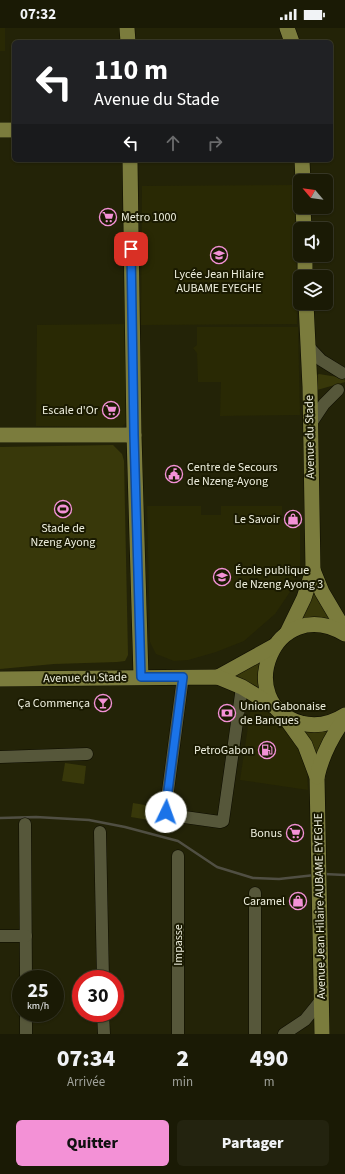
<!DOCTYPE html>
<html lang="fr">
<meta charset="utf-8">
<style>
body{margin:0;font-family:"Source Sans 3",sans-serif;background:#23230f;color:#f1f3f6;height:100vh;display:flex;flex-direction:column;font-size:15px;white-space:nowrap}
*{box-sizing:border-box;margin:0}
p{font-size:13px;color:#9fa19a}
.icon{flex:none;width:22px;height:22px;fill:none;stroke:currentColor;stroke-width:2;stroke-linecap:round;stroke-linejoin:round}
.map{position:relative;height:1006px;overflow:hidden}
.panel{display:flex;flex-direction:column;background:#1a1a05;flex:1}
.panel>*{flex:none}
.guide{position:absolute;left:12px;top:12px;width:321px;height:122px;border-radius:6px;box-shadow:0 1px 3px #0004,0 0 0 1px #383827;background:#202124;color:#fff;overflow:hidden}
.needle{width:26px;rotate:299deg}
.controls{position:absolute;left:293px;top:146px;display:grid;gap:8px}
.controls a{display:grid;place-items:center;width:40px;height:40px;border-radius:6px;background:#1a1a05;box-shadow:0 1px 3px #0004,0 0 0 1px #383827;font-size:20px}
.speed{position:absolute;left:12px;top:942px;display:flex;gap:8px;font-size:20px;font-weight:700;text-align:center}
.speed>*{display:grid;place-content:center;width:52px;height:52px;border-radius:50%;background:#1a1a05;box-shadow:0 1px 3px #0004,0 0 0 1px #383827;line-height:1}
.speed small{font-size:10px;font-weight:400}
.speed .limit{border:6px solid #d22;background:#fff;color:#111}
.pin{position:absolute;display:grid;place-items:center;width:34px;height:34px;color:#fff;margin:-17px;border-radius:8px;box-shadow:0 2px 6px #0006}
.me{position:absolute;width:44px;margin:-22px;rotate:3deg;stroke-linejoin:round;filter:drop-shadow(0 0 3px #0008)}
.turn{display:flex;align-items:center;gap:14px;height:84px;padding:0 16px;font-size:18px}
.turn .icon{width:52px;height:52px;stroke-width:2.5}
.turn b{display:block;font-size:28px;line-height:34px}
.lanes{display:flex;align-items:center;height:38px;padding:0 16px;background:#0003;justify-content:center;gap:20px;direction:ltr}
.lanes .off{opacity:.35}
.eta{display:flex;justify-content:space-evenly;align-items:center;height:68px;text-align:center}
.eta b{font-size:24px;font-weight:800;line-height:28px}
.primary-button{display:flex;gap:8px;margin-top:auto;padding:8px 16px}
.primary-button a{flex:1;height:46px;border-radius:6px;background:#f391d6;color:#111;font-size:16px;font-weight:800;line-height:46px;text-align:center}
.primary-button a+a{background:#23230f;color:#f1f3f6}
.status{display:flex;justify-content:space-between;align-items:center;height:28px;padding:0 20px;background:#1a1a05;direction:ltr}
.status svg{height:11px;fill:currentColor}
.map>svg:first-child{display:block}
.built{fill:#292904}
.green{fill:#38380a}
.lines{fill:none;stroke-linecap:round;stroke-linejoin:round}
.stream{stroke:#504f43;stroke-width:2.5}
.minor-casing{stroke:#0d0c00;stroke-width:13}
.major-casing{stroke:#0d0c00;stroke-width:16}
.minor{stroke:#56573a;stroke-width:12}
.major{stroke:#7b7c3d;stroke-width:15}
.route-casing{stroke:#114b97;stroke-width:10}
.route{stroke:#1a73e8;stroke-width:7}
.labels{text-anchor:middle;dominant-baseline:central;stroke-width:4;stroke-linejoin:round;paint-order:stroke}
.poi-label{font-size:12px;fill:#eeefde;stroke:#1a1a01;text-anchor:end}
.street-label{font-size:12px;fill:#eeefde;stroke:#1a1a01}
</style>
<div class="status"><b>07:32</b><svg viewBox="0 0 49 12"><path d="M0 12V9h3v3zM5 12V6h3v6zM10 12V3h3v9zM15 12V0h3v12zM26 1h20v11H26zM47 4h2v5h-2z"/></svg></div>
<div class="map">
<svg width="345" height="1006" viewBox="0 0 345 1006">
<rect width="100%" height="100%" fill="#232307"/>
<g class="built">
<rect x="0" y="0" width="5" height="23"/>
<polygon points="295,157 297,296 141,297 142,158"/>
<polygon points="128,296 130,390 122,399 36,398 37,297"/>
<polygon points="197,299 298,299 300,387 220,388 221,354 198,354 197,325 193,320 197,317"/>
<polygon points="147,478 201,478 201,487 221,487 221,478 282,478 282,495 300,495 300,537 292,561 275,586 244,613 216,624 188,632 174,633 156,626 150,614"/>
<polygon points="252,672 275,690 296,717 307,744 308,762 240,752"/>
</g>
<g class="green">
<polygon points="319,346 344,350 345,354 317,362 315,348"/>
<polygon points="113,417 122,426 124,433 128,627 125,633 117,634 54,636 0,641 0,419"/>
<polygon points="314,556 332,592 317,591 299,595 309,576"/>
<polygon points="264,631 263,664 230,647"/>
<polygon points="301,699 330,700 318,734"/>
<polygon points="65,735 86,738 84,756 62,753"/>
<polygon points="133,775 163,780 161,794 131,789"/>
</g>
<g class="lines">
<g class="stream">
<polyline points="0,790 36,789 89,792 125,799 178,813 217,839 253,850 279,851 315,847"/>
<polyline points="324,846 345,847"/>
</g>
<g class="minor-casing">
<g id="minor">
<polyline points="307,317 321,332 342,345"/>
<polyline points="310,397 324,376 338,362"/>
<polyline points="183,649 166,778 166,784 170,787 220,794 223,793 242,659"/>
<polyline points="0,729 87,726"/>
<polyline points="25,796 26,951"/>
<polyline points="100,804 103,951"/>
<polyline points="0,908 26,908"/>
<polyline points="103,985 104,1006"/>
<polyline points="26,1006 26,985"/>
<polyline points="178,1006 178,828"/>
<polyline points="255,1006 255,865"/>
<polyline points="284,1006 305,992 322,971"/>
</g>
</g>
<g class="major-casing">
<g id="major">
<polyline points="127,0 128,14"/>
<polyline points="287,0 292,14"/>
<polyline points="0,102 14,102"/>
<polyline points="130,132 134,407 141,649"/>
<polyline points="302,132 303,153"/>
<polyline points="303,179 304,201"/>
<polyline points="305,227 305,249"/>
<polyline points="0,407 134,407"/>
<polyline points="313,542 322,564 345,603"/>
<polyline points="287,605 304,570 313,542 310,359 306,275"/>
<path d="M345,606C273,564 232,676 301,695C317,699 331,696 345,687"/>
<polyline points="218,649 274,618"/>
<polyline points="0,651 218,649 242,659 277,680"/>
<polyline points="282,685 305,717 317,749 322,1006"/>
<path d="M317,749C322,727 332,708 345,690"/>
</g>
</g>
<use href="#minor" class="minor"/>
<use href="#major" class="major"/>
</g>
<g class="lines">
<g class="route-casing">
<polyline id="route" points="131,221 134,407 141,649 183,649 166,778 166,784"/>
</g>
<use href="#route" class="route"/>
</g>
<defs>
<g id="supermarket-ring" transform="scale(0.9)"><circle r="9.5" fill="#1a1a01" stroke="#f391d6" stroke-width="1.5"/><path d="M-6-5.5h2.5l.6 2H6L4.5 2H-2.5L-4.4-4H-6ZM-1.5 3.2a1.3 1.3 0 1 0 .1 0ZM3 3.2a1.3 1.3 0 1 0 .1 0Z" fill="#f391d6"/></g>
<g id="school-ring" transform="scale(0.9)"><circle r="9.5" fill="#1a1a01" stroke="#f391d6" stroke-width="1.5"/><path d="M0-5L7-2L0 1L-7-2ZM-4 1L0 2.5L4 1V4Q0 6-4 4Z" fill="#f391d6"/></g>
<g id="civic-ring" transform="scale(0.9)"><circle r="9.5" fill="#1a1a01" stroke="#f391d6" stroke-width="1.5"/><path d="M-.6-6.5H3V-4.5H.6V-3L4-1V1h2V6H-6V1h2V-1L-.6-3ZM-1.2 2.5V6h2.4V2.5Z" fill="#f391d6"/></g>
<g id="stadium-ring" transform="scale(0.9)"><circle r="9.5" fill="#1a1a01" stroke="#f391d6" stroke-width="1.5"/><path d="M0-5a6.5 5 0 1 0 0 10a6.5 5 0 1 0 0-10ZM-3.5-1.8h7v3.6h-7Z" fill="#f391d6"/></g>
<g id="shop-ring" transform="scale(0.9)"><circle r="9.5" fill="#1a1a01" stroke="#f391d6" stroke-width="1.5"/><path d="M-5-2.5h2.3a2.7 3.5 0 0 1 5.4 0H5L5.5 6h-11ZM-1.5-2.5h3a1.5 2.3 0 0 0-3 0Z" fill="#f391d6"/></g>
<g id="bar-ring" transform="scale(0.9)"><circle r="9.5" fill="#1a1a01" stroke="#f391d6" stroke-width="1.5"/><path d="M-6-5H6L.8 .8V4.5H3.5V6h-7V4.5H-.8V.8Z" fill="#f391d6"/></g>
<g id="bank-ring" transform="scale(0.9)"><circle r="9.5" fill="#1a1a01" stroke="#f391d6" stroke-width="1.5"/><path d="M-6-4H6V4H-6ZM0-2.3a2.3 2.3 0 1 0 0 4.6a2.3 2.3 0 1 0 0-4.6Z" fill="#f391d6"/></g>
<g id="fuel-ring" transform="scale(0.9)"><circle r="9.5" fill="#1a1a01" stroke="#f391d6" stroke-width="1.5"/><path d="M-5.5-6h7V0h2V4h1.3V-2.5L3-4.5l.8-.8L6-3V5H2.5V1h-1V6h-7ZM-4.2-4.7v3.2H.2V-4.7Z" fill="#f391d6"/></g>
</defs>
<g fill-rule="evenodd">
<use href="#supermarket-ring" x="108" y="189"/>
<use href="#school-ring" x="219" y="227"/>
<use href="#supermarket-ring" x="111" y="382"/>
<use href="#civic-ring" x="174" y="446"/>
<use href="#stadium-ring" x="63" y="481"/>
<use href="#shop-ring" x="293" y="491"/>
<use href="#school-ring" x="222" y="549"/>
<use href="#bar-ring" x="103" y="675"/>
<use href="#bank-ring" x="227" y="685"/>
<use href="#fuel-ring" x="267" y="722"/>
<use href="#supermarket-ring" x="295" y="805"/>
<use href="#shop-ring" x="298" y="873"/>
</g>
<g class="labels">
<g class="poi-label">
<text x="121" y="189" text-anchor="start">Metro 1000</text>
<text x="219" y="246" text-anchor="middle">Lycée Jean Hilaire<tspan x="219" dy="14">AUBAME EYEGHE</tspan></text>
<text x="98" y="382">Escale d'Or</text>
<text x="187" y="439" text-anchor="start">Centre de Secours<tspan x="187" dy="14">de Nzeng-Ayong</tspan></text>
<text x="280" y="491">Le Savoir</text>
<text x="63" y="500" text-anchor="middle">Stade de<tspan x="63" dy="14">Nzeng Ayong</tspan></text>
<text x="235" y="542" text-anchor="start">École publique<tspan x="235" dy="14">de Nzeng Ayong 3</tspan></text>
<text x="90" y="675">Ça Commença</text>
<text x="240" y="678" text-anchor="start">Union Gabonaise<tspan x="240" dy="14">de Banques</tspan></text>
<text x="254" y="722">PetroGabon</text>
<text x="282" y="805">Bonus</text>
<text x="285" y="873">Caramel</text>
</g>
<g class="street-label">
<text transform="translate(310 409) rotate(-91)">Avenue du Stade</text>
<text transform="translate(85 650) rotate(-1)">Avenue du Stade</text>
<text transform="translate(320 878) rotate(-91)">Avenue Jean Hilaire AUBAME EYEGHE</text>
<text transform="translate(178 917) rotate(-90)">Impasse</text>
</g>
</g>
</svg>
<div class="controls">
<a><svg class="needle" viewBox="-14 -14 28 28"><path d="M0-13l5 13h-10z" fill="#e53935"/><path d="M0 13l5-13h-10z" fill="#9fa19a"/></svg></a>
<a><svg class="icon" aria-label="sound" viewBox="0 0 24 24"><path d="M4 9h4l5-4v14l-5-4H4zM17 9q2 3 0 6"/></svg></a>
<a><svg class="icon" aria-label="layers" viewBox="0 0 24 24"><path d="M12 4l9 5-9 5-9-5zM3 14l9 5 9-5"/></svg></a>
</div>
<div class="speed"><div>25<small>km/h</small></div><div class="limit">30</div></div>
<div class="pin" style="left:131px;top:221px;background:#d93025"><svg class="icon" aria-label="arrive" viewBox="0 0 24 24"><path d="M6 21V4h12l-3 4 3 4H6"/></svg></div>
<svg class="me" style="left:166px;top:784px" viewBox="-20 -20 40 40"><circle r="19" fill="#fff"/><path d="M0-13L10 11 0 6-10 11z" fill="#1a73e8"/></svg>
<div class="guide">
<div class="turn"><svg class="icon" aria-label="left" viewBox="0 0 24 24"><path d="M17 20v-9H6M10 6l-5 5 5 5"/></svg><div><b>110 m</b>Avenue du Stade</div></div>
<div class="lanes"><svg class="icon" aria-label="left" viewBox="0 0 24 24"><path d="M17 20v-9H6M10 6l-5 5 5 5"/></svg><svg class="icon off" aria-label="ahead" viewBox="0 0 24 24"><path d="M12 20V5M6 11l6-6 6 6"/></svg><svg class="icon off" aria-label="right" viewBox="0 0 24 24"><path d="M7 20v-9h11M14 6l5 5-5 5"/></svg></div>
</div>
</div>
<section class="panel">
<div class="eta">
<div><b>07:34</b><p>Arrivée</p></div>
<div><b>2</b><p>min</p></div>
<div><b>490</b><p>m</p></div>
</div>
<div class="primary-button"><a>Quitter</a><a>Partager</a></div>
</section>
